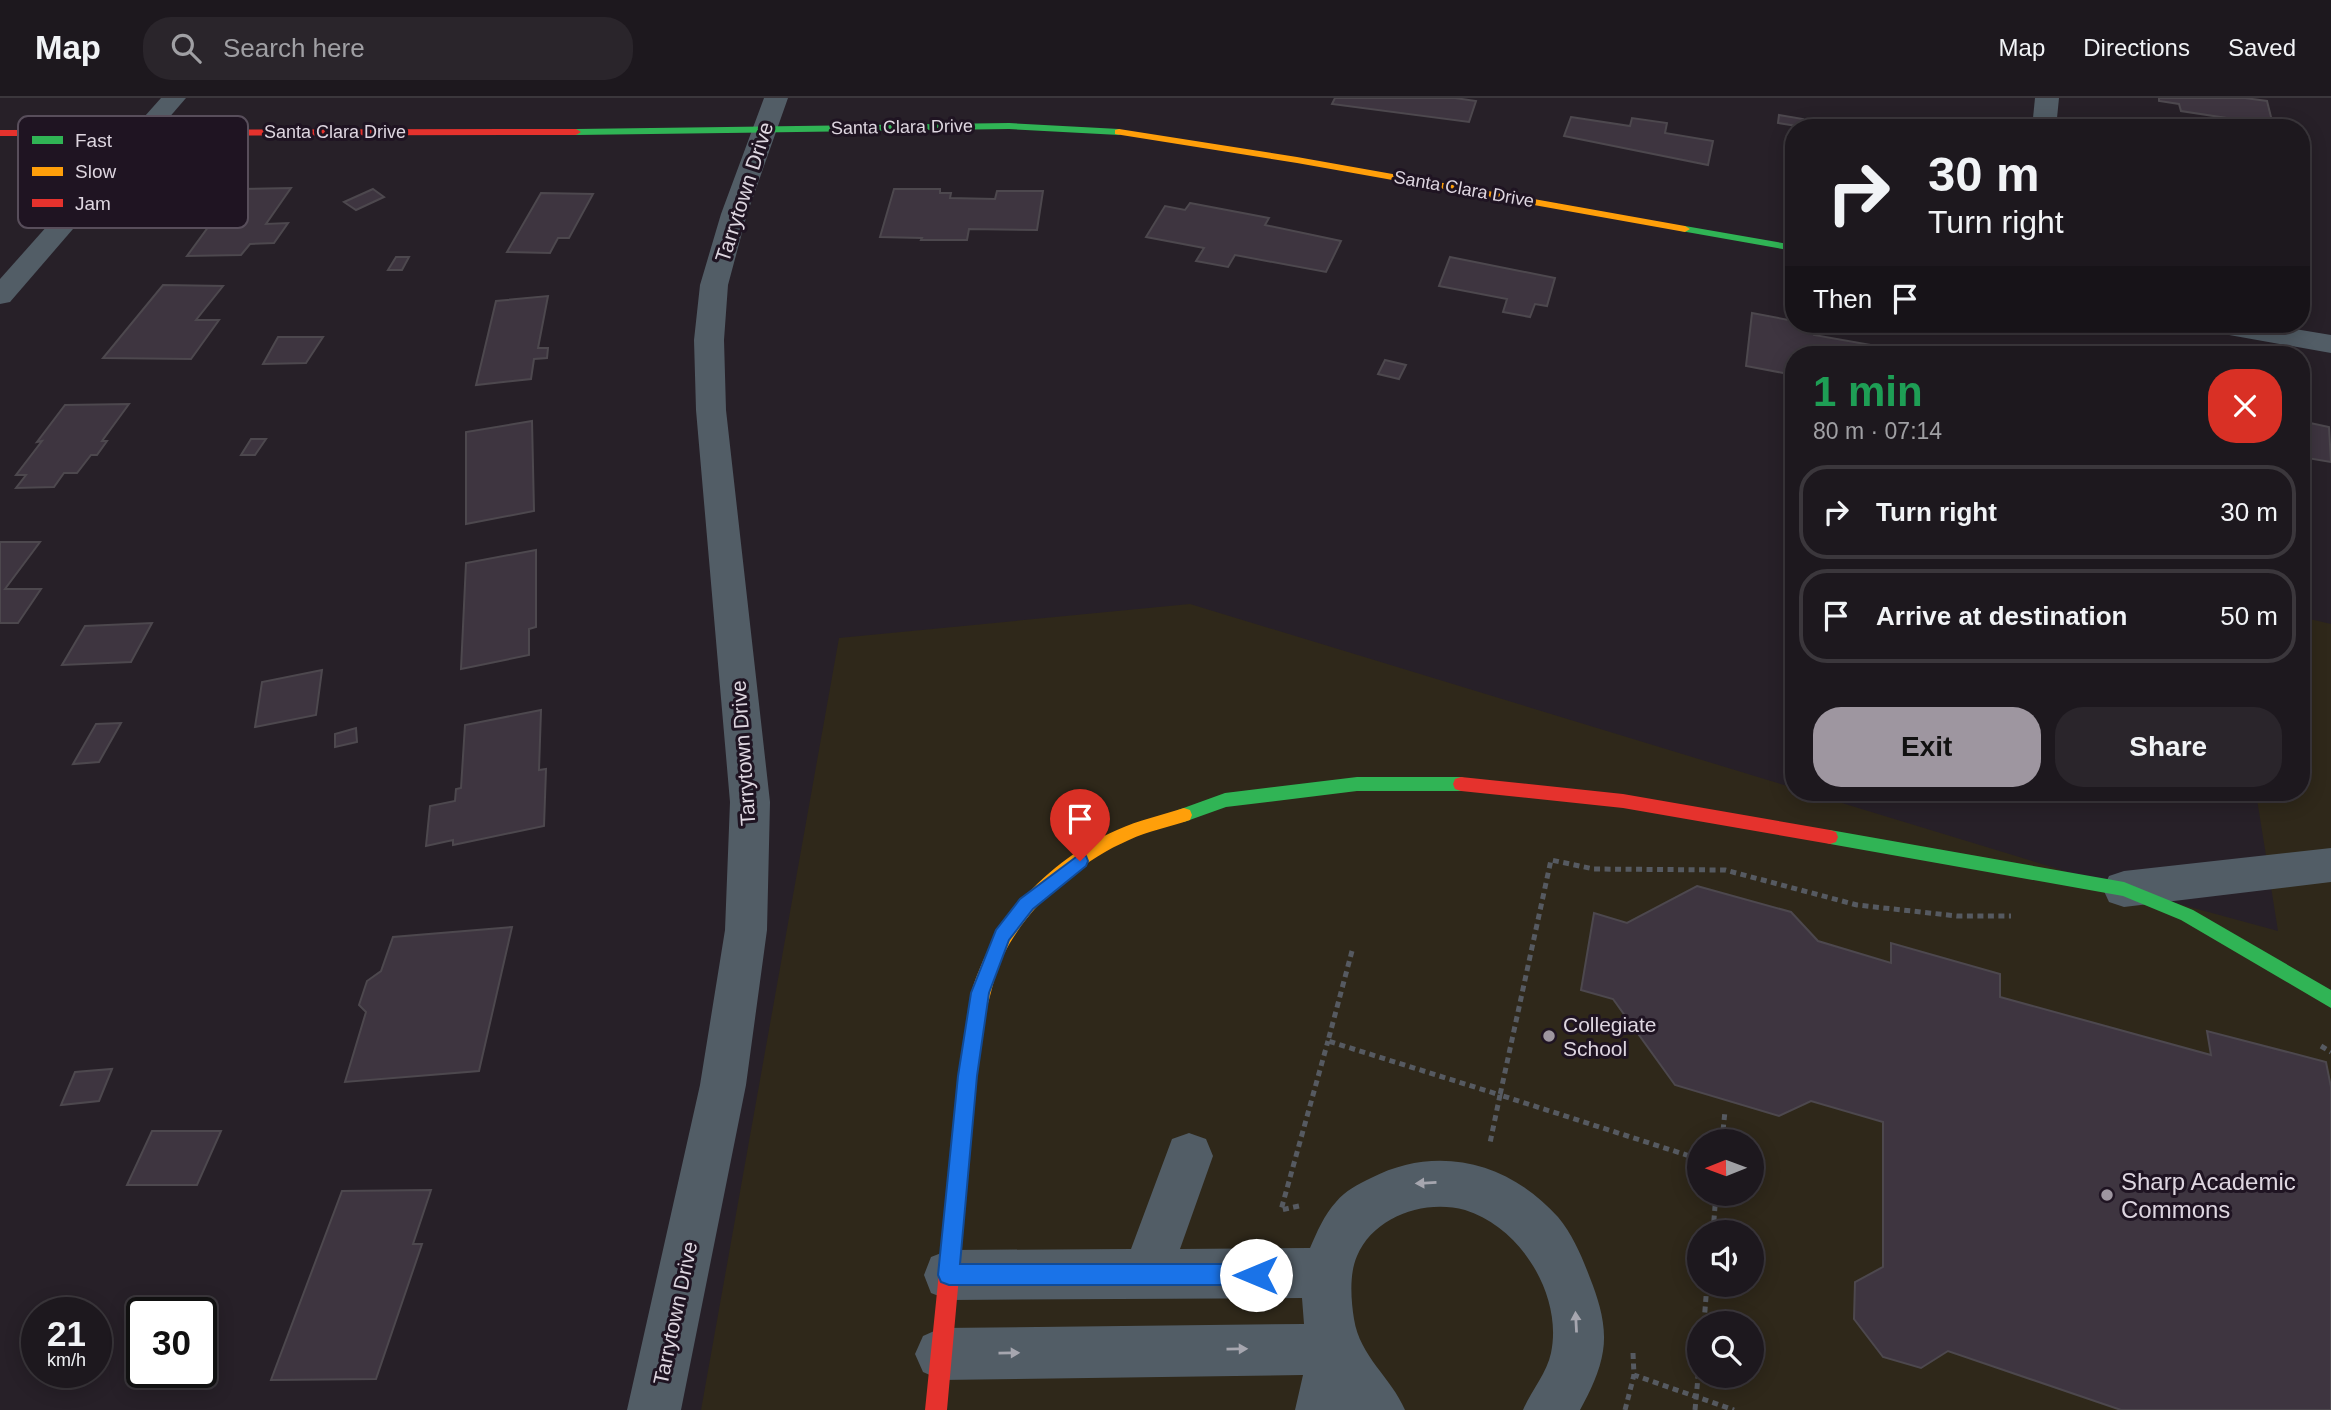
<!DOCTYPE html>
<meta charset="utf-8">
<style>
body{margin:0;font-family:Helvetica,sans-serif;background:#2a252b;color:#f1f3f6;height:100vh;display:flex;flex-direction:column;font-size:26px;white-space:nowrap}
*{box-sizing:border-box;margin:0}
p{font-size:23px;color:#a0a0a4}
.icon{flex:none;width:38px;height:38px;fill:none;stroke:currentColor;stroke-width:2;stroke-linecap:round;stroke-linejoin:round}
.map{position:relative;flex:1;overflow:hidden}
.sheet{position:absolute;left:1785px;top:248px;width:525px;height:455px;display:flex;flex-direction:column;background:#1d181e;border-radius:28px;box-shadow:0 4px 18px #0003,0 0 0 2px #3b373c}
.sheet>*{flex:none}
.hud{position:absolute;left:1785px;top:21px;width:525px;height:214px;border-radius:28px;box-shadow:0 4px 18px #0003,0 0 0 2px #3b373c;background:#1d181e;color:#f1f3f6;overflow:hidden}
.needle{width:46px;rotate:269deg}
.controls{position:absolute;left:1687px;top:1031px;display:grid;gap:14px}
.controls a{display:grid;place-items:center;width:77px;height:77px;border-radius:50%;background:#1d181e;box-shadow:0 4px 18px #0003,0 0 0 2px #3b373c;font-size:35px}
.speed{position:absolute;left:21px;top:1199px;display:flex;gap:14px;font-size:35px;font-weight:700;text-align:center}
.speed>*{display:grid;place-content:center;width:91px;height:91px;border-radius:50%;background:#1d181e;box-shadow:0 4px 18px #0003,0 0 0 2px #3b373c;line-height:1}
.speed small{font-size:18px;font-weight:400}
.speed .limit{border:4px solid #111;border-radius:10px;background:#fff;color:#111}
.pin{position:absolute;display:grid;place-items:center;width:60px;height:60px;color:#fff;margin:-72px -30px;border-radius:50% 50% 50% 0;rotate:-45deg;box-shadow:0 0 7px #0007}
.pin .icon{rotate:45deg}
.me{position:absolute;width:77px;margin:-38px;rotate:270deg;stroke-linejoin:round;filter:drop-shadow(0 0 5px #0008)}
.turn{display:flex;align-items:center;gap:24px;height:147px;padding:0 28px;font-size:32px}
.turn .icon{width:91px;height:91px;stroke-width:2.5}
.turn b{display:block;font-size:49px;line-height:60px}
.then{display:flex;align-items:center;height:66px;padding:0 28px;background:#0003;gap:14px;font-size:26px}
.round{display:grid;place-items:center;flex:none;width:74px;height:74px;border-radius:28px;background:#2a252b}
.summary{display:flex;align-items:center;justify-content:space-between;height:119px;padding:0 28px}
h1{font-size:42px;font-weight:700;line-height:52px;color:#1e9e55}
.primary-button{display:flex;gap:14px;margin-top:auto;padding:14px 28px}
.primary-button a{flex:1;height:80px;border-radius:28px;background:#9e96a0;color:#111;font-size:28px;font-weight:700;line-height:80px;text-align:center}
.primary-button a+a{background:#2a252b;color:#f1f3f6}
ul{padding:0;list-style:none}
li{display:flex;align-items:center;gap:21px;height:94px;margin:0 14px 10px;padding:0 14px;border:4px solid #3b373c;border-radius:28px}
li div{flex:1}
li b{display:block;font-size:26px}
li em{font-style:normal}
header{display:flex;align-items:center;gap:42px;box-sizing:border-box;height:98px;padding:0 35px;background:#1d181e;border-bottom:2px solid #3b373c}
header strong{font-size:33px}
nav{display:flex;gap:38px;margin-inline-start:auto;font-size:24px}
.search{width:490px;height:63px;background:#2a252b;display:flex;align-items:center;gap:18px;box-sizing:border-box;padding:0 24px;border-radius:28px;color:#a0a0a4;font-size:26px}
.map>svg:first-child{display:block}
.education{fill:#2f281a;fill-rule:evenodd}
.building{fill:#3e3540;stroke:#4d484e;stroke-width:2}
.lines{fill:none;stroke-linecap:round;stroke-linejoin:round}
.path{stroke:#565a61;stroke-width:5;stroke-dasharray:6 4.5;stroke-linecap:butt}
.street{fill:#525d66;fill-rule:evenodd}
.fast{fill:#30b455;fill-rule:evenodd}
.slow{fill:#ff9f0a;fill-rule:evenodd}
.jam{fill:#e5322d;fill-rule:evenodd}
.oneway{fill:#a6a6af}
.route{fill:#1a73e8;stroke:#114b97;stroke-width:2}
.poi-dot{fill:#9e96a0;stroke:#1f1422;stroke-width:2.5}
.labels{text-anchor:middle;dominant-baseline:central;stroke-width:6;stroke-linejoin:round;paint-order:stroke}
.far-street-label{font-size:18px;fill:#ded6e0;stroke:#1f1422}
.street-label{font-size:21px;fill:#ded6e0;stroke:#1f1422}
.poi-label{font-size:21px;fill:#ded6e0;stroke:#1f1422;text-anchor:start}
.near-poi-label{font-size:24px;fill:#ded6e0;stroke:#1f1422;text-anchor:start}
.key{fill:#1f1422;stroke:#584e5b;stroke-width:2}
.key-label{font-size:19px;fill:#ded6e0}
</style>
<header>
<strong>Map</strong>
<div class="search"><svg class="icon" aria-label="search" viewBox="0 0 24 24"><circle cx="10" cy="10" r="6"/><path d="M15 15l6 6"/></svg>Search here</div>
<nav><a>Map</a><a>Directions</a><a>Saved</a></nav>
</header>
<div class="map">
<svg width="2331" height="1312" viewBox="0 0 2331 1312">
<rect width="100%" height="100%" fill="#272028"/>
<path class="education" d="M1190,506L1794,690V695H1809L2124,791L2278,833L2256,695H2301V519L2331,526V1312H701L839,540ZM1699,1043H1752V1096H1699ZM1699,1134H1752V1186H1699ZM1699,1225H1752V1278H1699Z"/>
<g class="building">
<polygon points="1335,0 1455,0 1476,3 1469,24 1332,6"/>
<polygon points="2159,0 2245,0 2267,3 2273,27 2181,13 2179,6 2159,3"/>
<polygon points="1779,17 1803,21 1803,29 1778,25"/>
<polygon points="1571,19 1630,28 1632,20 1667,25 1665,35 1713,43 1708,67 1564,38"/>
<polygon points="291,90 266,126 288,125 274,145 250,146 241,157 187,158 236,91"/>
<polygon points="373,91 384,99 356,112 344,104"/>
<polygon points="894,91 940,91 940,95 951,95 950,100 995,101 997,93 1043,93 1037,132 969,131 967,142 921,142 922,140 880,139"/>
<polygon points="541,95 593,96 569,140 558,140 550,155 507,154"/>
<polygon points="1190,105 1269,120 1265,127 1341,143 1326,174 1235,157 1228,169 1196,163 1204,150 1146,139 1165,108 1185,112"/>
<polygon points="396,159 409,159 402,172 388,172"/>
<polygon points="1450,159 1555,180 1547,208 1535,206 1530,219 1503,214 1507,201 1439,188"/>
<polygon points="163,187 223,188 196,222 219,222 191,261 103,260"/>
<polygon points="548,198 538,250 548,250 547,260 534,261 531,281 476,287 496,203"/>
<polygon points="1752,215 1794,223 1794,226 1803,226 1802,231 1814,233 1814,237 1877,248 1877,253 1897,257 1794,257 1794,277 1746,268"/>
<polygon points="278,239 323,239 306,265 263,266"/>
<polygon points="1385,262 1406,267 1399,281 1378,276"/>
<polygon points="129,306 102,343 107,343 97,357 91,357 77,375 64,375 54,389 16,390 26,377 16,377 42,343 37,344 65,307"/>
<polygon points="532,323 534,413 466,426 466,334"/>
<polygon points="2301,323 2329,329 2331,364 2301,359"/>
<polygon points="251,341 266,341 255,357 241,357"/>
<polygon points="0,444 40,444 5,491 41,491 18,525 0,525"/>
<polygon points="536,452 536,529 529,531 529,557 461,571 466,465"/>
<polygon points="152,525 131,564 62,567 85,528"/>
<polygon points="322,572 316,617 255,629 262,584"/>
<polygon points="541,612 539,672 546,671 544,728 453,747 453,742 426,748 430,708 455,703 456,691 461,690 465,627"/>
<polygon points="121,625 99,664 73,666 96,626"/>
<polygon points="356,630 357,644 335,649 335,636"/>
<polygon points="1697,788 1791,814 1818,843 1891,865 1891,845 2000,876 2000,899 2211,957 2207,933 2326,964 2331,989 2331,1312 2121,1312 1948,1253 1921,1270 1883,1259 1854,1221 1855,1184 1883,1169 1883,1024 1811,1003 1779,1018 1675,987 1613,901 1581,892 1594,815 1627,825"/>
<polygon points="512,829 479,973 345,984 366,914 359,907 367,883 381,873 393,839"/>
<polygon points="112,971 99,1003 61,1007 75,974"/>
<polygon points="152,1033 221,1033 197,1087 127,1087"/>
<polygon points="431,1092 413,1146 422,1146 376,1281 271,1282 342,1093"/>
</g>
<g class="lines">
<g class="path">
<polyline points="1352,853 1328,943 1500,997 1490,1045"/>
<polyline points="2321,948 2331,954"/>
<polyline points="1722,1043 1725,1013"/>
<polyline points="1699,1061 1500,997 1551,762 1594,771 1725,772 1857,807 1957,818 2011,818"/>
<polyline points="1299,1108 1281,1112 1328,943"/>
<polyline points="1713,1134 1716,1096"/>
<polyline points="1704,1225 1707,1186"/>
<polyline points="1633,1255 1634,1277 1734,1312"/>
<polyline points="1625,1312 1634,1277"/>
<polyline points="1695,1312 1699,1268"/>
</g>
<g class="street">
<polygon points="161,0 186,0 10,204 0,206 0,181"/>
<polygon points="764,0 788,0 747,116 728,187 724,242 726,312 770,704 767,832 746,987 681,1312 627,1312 700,987 725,832 730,704 696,312 694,242 700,187 721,116"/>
<polygon points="2035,0 2059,0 2056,30 2032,30"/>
<polygon points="2204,226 2266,226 2331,237 2331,255 2218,235 2208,232"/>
<polygon points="2331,750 2331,784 2124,809 2109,804 2103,791 2109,778 2124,773"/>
<path d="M1189,1035L1206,1041L1213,1058L1180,1151L1310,1150C1317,1134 1324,1117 1336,1104C1346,1092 1357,1087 1371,1080C1437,1046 1509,1064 1558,1119C1573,1137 1582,1159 1590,1180C1599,1203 1607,1228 1603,1253C1600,1273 1590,1294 1580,1312H1523C1531,1293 1547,1275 1551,1255C1563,1198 1521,1129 1465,1112C1425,1101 1374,1118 1357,1158C1349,1176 1351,1202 1354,1221C1360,1259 1391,1279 1405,1312H1295L1303,1277L941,1282L923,1274L915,1256L923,1238L941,1230L1304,1226L1302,1200L949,1202L931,1195L924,1177L931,1159L949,1152L1131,1151L1172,1041Z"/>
</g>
<g class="fast">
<polygon points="1009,25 1119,31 1124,34 1119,37 1009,31 576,37 571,34 576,31"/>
<polygon points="1685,128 1794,147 1794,153 1681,133 1680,131"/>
<polygon points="1357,679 1461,679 1467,681 1469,686 1467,691 1461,693 1357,693 1226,709 1184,724 1178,722 1176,717 1178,712 1225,695"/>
<polygon points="1830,732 2124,784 2193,812 2331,892 2331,910 2181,822 2123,798 1830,746 1824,744 1822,739 1824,734"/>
</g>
<g class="slow">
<polygon points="1119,31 1297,59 1685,128 1690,131 1685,134 1297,65 1115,36 1115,32"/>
<path d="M1184,710L1190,712L1192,717L1190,722C1170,729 1148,733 1129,742C1078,764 1026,809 1002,860C993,878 992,898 984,916L978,918L972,916C966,903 975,882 980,870C1005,809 1057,758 1117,732C1139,722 1162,717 1184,710Z"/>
</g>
<g class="jam">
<polygon points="0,32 576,31 581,34 576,37 0,38"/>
<polygon points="1461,679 1623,696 1830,732 1836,734 1838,739 1836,744 1830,746 1623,710 1461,693 1455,691 1453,686 1455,681"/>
<polygon points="978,902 984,904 987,910 977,978 947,1312 925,1312 959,978 969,910 972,904"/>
</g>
</g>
<defs><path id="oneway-solid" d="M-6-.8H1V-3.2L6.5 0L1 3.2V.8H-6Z" transform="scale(1.75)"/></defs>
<g class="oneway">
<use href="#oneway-solid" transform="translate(1426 1085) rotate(177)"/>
<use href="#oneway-solid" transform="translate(1576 1224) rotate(-93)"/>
<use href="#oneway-solid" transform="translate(1237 1251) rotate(-1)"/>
<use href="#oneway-solid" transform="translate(1009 1255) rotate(-1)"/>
</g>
<polygon class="route" points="1080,756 1086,758 1088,763 1086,768 1033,811 1009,842 989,895 977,978 960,1166 1256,1166 1263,1169 1266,1177 1263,1184 1256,1187 949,1187 941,1184 938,1177 958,978 971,895 996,832 1020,801"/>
<g class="poi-dot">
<circle cx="1549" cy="938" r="7"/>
<circle cx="2107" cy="1097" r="7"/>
</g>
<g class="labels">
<g class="far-street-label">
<text transform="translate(902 29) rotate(-1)">Santa Clara Drive</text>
<text x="335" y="34">Santa Clara Drive</text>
<text transform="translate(1464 91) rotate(10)">Santa Clara Drive</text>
</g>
<g class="street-label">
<text transform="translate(744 94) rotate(-72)">Tarrytown Drive</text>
<text transform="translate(743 655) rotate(-94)">Tarrytown Drive</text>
<text transform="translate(675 1215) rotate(-78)">Tarrytown Drive</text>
</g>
<g class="poi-label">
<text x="1563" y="926">Collegiate<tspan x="1563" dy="24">School</tspan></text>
</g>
<g class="near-poi-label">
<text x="2121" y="1083">Sharp Academic<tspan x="2121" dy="28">Commons</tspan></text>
</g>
</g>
<rect x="18" y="18" width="230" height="112" rx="10" class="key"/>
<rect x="32" y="38" width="31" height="8" fill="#30b455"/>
<rect x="32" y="69" width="31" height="9" fill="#ff9f0a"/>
<rect x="32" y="101" width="31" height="8" fill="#e5322d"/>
<g class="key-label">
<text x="75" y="49">Fast</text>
<text x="75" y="80">Slow</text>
<text x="75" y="112">Jam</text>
</g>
</svg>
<div class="controls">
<a><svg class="needle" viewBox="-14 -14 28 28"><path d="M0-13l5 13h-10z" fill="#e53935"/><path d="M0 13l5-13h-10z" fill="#a0a0a4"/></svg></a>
<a><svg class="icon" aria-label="sound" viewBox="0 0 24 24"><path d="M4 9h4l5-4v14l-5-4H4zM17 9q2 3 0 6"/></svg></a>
<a><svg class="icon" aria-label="search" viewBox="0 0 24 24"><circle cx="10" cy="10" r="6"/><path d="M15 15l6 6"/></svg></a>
</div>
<div class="speed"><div>21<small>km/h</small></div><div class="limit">30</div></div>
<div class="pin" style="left:1080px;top:763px;background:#d93025"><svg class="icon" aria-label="arrive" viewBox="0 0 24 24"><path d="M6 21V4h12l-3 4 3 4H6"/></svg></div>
<svg class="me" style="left:1256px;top:1177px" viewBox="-20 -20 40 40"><circle r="19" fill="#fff"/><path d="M0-13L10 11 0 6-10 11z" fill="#1a73e8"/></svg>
<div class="hud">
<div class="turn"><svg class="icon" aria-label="right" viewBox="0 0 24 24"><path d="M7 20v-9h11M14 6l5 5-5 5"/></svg><div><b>30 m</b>Turn right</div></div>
<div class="then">Then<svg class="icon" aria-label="arrive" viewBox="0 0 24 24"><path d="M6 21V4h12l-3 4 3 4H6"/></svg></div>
</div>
<section class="sheet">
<div class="summary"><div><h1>1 min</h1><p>80 m · 07:14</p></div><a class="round" style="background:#d93025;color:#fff"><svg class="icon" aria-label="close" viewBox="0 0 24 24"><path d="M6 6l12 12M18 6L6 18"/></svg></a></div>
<ul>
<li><svg class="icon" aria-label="right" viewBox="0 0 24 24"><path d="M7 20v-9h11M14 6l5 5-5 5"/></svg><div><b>Turn right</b></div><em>30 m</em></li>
<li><svg class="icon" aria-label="arrive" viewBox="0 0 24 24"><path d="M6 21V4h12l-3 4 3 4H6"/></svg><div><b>Arrive at destination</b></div><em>50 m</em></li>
</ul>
<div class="primary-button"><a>Exit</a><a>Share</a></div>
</section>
</div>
